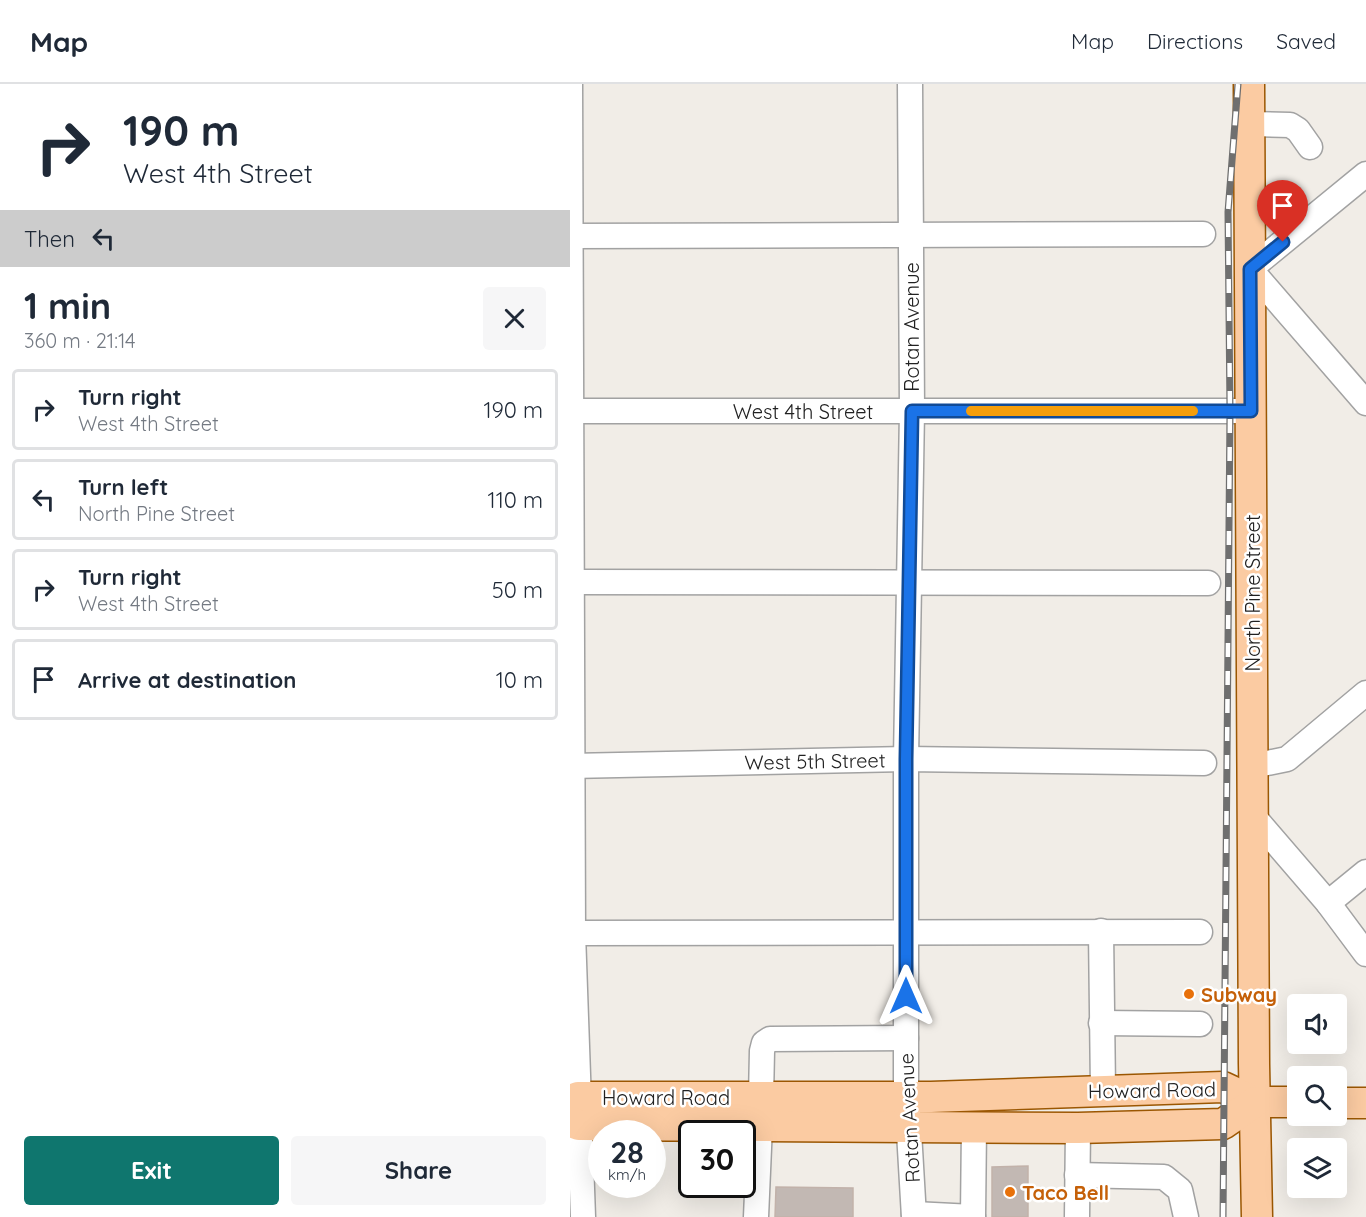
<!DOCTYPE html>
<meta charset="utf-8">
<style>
body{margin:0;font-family:Quicksand,sans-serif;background:#f6f6f7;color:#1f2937;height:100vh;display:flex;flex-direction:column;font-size:22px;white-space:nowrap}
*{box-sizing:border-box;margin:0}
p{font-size:20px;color:#747a83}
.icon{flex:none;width:33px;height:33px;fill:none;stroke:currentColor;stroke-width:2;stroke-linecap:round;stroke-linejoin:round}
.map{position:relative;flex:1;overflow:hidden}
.panel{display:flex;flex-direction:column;background:#fff;width:570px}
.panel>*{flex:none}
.guide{background:#fff;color:#1f2937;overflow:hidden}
.tools{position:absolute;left:717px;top:910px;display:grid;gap:12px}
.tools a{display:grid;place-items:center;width:60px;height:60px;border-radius:6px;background:#fff;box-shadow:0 6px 24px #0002;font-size:30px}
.speed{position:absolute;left:18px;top:1036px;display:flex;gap:12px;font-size:30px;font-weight:700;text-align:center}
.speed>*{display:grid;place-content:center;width:78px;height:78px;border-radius:50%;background:#fff;box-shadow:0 6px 24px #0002;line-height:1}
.speed small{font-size:15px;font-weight:400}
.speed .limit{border:3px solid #111;border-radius:9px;background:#fff;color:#111}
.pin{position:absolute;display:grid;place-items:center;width:51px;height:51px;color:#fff;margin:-62px -26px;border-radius:50% 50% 50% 0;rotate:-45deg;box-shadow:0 0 6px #0007}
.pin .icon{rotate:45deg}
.me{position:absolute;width:66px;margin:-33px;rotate:0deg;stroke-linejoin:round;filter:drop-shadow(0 0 4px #0008)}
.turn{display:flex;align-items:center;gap:21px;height:126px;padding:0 24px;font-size:27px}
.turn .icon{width:78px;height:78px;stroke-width:2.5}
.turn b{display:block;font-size:42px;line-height:51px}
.then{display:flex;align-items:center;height:57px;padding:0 24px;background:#0003;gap:12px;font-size:22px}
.round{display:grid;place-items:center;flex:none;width:63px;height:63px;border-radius:6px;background:#f6f6f7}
.head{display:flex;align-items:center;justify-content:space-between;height:102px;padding:0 24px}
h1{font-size:36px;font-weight:700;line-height:45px}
.action{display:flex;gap:12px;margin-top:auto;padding:12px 24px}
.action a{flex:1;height:69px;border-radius:6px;background:#0f766e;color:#fff;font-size:24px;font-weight:700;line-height:69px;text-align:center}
.action a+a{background:#f6f6f7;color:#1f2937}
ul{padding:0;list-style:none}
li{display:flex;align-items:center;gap:18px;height:81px;margin:0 12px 9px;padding:0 12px;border:3px solid #e0e1e3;border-radius:6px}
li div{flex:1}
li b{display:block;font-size:22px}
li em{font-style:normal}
header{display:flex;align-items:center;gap:36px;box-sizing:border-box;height:84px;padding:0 30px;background:#fff;border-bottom:2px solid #e0e1e3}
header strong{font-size:28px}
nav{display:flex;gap:33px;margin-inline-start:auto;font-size:21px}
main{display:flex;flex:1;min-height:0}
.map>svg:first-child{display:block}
.building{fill:#c2b8b3;stroke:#c2b2aa;stroke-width:1.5}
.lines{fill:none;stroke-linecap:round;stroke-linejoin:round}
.minor-casing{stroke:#a2a2a2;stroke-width:27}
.major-casing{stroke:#9b5702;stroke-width:33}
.minor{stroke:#fff;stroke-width:24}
.major{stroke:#fbcba2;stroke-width:30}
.rail-casing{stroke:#6f6f6f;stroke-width:7}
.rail{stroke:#fff;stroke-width:4.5;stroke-dasharray:14;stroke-linecap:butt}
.route-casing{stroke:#114b97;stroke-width:15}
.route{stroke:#1a73e8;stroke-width:10}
.slow{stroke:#f59e0b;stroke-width:10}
.food-dot{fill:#e8710a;stroke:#fff;stroke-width:2}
.labels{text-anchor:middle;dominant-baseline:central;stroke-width:5;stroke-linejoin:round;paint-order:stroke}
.street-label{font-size:20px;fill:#212121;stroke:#fff}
.food-label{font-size:20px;font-weight:bold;fill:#c56008;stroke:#fff;text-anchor:start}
</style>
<header>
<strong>Map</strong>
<nav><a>Map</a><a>Directions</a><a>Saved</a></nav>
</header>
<main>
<section class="panel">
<div class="guide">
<div class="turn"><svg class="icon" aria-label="right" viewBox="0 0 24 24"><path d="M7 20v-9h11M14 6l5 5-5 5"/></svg><div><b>190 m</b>West 4th Street</div></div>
<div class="then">Then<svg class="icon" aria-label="left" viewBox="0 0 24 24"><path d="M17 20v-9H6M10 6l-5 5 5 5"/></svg></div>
</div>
<div class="head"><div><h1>1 min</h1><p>360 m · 21:14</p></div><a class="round"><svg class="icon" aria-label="close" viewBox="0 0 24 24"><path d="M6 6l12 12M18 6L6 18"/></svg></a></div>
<ul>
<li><svg class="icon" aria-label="right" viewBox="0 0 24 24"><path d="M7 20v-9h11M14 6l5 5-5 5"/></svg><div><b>Turn right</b><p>West 4th Street</p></div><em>190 m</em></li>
<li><svg class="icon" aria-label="left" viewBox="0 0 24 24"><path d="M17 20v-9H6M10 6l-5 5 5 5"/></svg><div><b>Turn left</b><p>North Pine Street</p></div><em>110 m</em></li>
<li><svg class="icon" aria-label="right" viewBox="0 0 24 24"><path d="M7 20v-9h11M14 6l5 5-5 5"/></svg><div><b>Turn right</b><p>West 4th Street</p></div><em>50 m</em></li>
<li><svg class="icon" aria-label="arrive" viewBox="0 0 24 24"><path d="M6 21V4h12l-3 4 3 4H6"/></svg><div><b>Arrive at destination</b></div><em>10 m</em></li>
</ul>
<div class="action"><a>Exit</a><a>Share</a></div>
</section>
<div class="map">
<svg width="796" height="1133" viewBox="0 0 796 1133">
<rect width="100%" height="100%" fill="#f1ede7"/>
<g class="building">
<polygon points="458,1082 458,1133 422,1133 422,1083"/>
<polygon points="206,1103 283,1104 283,1133 205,1133"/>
</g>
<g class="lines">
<g class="minor-casing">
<g id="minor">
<polyline points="0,0 3,849 13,1133"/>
<polyline points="340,0 342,327 336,675 336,997 344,1133"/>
<polyline points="680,40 720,41 728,46 740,63"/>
<polyline points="796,90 680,185 796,319"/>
<polyline points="0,152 633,150"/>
<polyline points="0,327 681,327"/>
<polyline points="0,498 638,499"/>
<polyline points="0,682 336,675 634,679"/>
<polyline points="683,682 717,675 796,609"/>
<polyline points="684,733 758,819 796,870"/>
<polyline points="758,819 796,788"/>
<polyline points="531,847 533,1006"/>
<polyline points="0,849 630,848"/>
<polyline points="531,939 630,940"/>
<polyline points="191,1013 192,967 194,959 200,955 336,954"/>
<polyline points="507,1091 594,1093 610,1106 616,1133"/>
<polyline points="344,1130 403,1133"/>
<polyline points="403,1132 404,1043"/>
<polyline points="186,1133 190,1041"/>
<polyline points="507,1133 508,1044"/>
</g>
</g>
<g class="major-casing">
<g id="major">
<polyline points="679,0 684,980 687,1133"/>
<polyline points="0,1016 8,1013 361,1013 653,1003 685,1018 728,1018"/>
<polyline points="766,1019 796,1019"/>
<polyline points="0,1038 9,1041 508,1044 653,1040 685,1018"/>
</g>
</g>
<use href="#minor" class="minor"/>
<use href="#major" class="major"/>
<g class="rail-casing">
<polyline id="rail" points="653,1133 660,327 658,128 668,0"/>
</g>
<use href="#rail" class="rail"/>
</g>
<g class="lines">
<g class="route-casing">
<polyline id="route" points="336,912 336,675 342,327 681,327 680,185 713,158"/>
</g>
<use href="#route" class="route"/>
<polyline class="slow" points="401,327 623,327"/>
</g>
<g class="food-dot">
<circle cx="619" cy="910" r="6"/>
<circle cx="440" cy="1108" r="6"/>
</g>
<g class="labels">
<g class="street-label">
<text transform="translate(341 243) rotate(-90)">Rotan Avenue</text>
<text x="233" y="327">West 4th Street</text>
<text transform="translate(682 509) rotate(-90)">North Pine Street</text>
<text transform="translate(245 677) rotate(-1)">West 5th Street</text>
<text transform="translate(582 1006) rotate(-1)">Howard Road</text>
<text x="96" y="1013">Howard Road</text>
<text transform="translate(339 1034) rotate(-93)">Rotan Avenue</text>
</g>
<g class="food-label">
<text x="631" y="910">Subway</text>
<text x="452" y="1108">Taco Bell</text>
</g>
</g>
</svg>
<div class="tools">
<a><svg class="icon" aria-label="sound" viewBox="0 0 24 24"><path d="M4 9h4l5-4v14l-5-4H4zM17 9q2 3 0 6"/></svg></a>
<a><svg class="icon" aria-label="search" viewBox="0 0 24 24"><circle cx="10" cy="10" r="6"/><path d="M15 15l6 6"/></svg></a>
<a><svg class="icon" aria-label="layers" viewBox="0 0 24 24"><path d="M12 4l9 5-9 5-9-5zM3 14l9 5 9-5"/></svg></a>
</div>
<div class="speed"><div>28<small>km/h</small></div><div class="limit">30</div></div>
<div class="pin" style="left:713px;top:158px;background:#d93025"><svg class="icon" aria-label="arrive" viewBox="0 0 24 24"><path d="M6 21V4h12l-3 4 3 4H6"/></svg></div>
<svg class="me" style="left:336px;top:912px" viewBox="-20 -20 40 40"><path d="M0-17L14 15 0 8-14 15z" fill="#1a73e8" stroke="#fff" stroke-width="4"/></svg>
</div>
</main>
